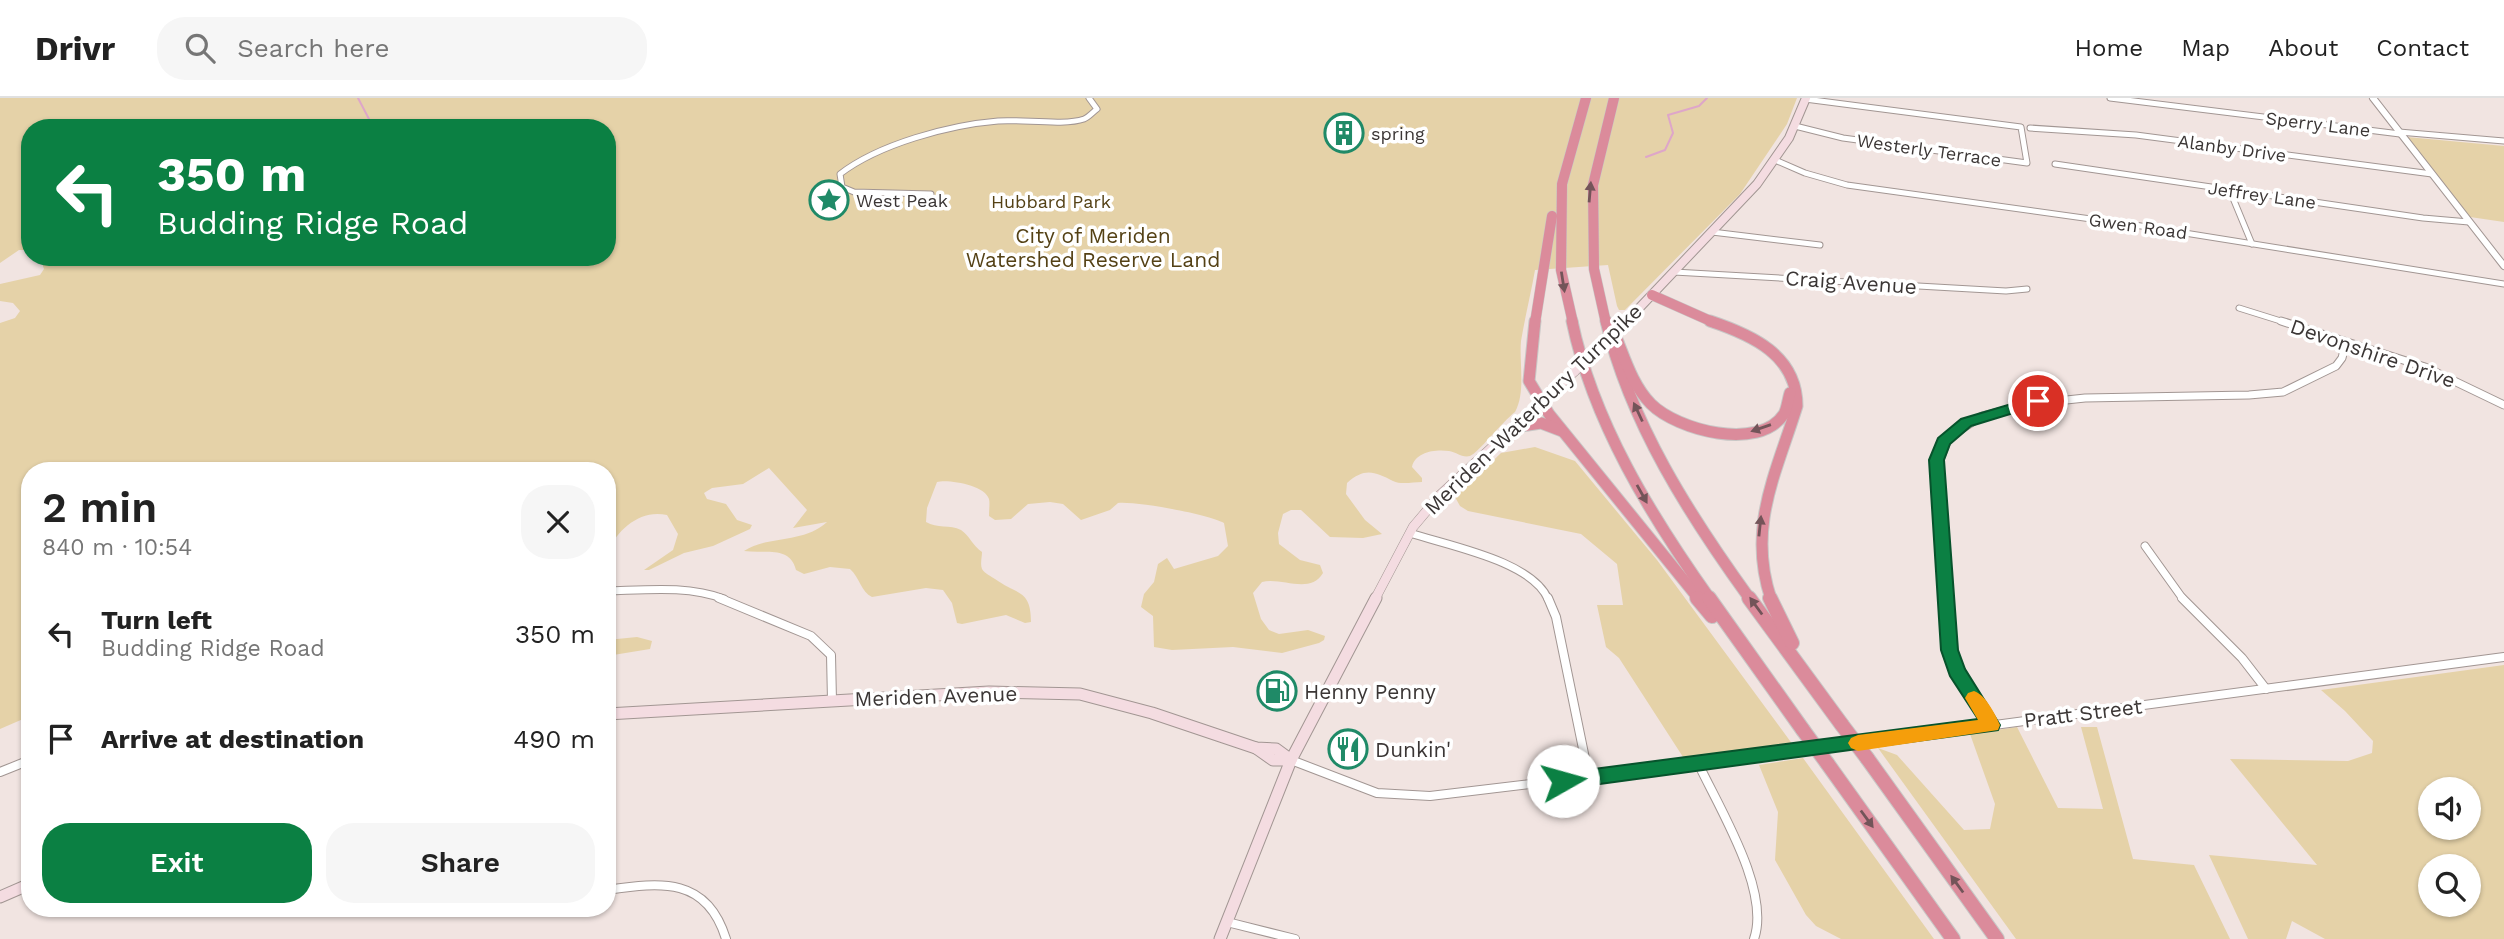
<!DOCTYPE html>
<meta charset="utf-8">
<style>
body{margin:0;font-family:"Work Sans",sans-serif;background:#f6f6f6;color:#222;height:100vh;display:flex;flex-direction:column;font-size:26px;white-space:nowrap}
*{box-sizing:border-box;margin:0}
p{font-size:23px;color:#767676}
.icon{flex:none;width:38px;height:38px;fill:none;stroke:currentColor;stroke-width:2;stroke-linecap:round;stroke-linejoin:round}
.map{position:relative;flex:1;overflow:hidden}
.sheet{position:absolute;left:21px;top:364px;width:595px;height:455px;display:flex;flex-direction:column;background:#fff;border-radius:28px;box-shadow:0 2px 5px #0004}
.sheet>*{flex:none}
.hud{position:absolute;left:21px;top:21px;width:595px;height:147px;border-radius:28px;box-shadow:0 2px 5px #0004;background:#0b8043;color:#fff;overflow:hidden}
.fabs{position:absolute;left:2418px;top:679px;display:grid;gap:14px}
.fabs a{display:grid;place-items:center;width:63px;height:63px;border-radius:50%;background:#fff;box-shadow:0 2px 5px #0004;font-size:35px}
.pin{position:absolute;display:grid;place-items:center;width:60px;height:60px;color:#fff;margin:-30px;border:4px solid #fff;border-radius:50%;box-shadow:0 2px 7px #0007}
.me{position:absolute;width:77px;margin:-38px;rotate:83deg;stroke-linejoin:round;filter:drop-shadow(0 0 5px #0008)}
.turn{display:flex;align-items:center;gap:24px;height:147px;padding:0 21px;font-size:32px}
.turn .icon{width:91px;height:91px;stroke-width:2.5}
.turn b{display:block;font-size:49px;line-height:60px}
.round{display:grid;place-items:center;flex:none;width:74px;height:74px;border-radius:28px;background:#f6f6f6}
.headline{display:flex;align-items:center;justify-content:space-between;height:119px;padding:0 21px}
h1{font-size:42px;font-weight:600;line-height:52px}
.primary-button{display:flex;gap:14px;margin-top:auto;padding:14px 21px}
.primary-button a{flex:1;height:80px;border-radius:28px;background:#0b8043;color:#fff;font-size:28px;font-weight:600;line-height:80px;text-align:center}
.primary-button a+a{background:#f6f6f6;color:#222}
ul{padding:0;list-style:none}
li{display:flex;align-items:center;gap:21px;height:105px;padding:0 21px}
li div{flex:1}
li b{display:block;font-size:26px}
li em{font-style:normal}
header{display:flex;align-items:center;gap:42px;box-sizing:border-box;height:98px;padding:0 35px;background:#fff;border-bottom:2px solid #e0e0e0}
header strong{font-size:33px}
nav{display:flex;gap:38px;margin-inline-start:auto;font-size:24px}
.search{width:490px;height:63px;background:#f6f6f6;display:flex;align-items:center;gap:18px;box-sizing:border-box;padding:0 24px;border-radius:28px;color:#767676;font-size:26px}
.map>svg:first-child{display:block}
.green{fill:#e5d2a8;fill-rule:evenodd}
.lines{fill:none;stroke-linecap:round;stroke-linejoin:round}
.stream{stroke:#dea6c9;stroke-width:2}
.minor-far2-casing{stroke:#a29693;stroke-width:7}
.minor-far1-casing{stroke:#a29693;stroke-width:9}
.minor-casing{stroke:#a29693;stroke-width:10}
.tertiary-casing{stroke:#a29693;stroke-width:8}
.secondary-far2-casing{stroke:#a29693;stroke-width:10}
.secondary-far1-casing{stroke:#a29693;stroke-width:10}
.secondary-casing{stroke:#a29693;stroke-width:13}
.motorway-far2-casing{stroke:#c8c7c6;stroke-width:11}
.motorway-far1-casing{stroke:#c8c7c6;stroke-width:13}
.motorway-casing{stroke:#c8c7c6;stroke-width:16}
.minor-far2{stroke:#fff;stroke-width:5}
.minor-far1{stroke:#fff;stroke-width:7}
.minor{stroke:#fff;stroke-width:8}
.tertiary{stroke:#fff;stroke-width:6}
.secondary-far2{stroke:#f4dce1;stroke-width:8}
.secondary-far1{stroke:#f4dce1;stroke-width:9}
.secondary{stroke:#f4dce1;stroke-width:11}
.motorway-far2{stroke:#db8b9b;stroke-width:10}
.motorway-far1{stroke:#db8b9b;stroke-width:11}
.motorway{stroke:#db8b9b;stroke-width:14}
.secondary-bridge-casing{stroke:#a29693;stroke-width:10;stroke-linecap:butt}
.motorway-bridge-casing{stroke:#c8c7c6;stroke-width:16;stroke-linecap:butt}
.secondary-bridge{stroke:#f4dce1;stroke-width:9}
.motorway-bridge{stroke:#db8b9b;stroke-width:14}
.oneway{fill:#735459}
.route{fill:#0b8043;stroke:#07532c;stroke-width:2}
.slow{fill:#f59e0b}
.labels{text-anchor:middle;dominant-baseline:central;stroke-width:7;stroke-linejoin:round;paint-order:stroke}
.far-street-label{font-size:18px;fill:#3b3635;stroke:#fff}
.far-poi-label{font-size:18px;fill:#3b3635;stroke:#fff;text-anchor:start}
.far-park-label{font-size:18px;fill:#544115;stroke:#fff}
.park-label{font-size:21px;fill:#544115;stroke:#fff}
.street-label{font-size:21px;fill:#3b3635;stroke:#fff}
.poi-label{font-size:21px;fill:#3b3635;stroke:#fff;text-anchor:start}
</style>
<header>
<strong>Drivr</strong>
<div class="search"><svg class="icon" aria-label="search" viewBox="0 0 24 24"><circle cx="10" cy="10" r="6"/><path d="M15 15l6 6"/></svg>Search here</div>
<nav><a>Home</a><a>Map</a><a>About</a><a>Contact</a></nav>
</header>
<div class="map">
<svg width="2504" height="841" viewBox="0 0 2504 841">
<rect width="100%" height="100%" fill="#f1e4e1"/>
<g class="green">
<path d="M0,0H1797L1787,26L1740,96L1625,212H1619L1617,208L1608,167L1535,172C1531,195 1525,219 1521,243C1519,265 1526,294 1515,314C1502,324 1478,355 1470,358C1462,360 1456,354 1449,353C1435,351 1415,354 1412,369L1422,380V384C1413,384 1401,387 1393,383C1375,374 1365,369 1347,385L1346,396L1365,422L1382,436L1363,440L1330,439L1301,412H1291L1283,416L1278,435L1279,446L1300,462L1320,467L1323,475C1310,497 1282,479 1262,484L1253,495L1261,521L1269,532L1279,536L1308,532L1325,538L1324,542L1319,545L1282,555L1233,549L1172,552L1154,549L1153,518L1141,509L1144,496L1154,484L1158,466L1167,460L1174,471L1218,458L1228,448L1224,425C1208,416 1135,403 1118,405L1110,412L1081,422L1063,406L1050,404L1028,406L1011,421L995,422L989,418C989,412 990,405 989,401C985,387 948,381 937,384L927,410L926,424C937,431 950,426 961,432C969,437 973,448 982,454C982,459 980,466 982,471C985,476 991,478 995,481C1017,497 1031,491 1031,524L1025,525L1006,517L962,526L957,525L952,505L943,492L926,490L872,499C861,494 860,480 850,471L830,469L804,476L796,472C790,447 765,456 744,453C769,437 803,446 827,424L793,430L807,412L769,370L743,386L712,390L704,395L707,401L726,406L737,422L752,427L750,431L713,448L684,455L649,472H644L673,452L678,436L667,417C640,411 619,431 607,453V373H341L335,368L291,373H30V618L0,631V225L15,220L20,213L13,205L0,203V186L40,177L44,171L40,159H607V30H30V152H19L0,165Z"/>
<polygon points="2407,39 2504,48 2504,124 2470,119"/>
<polygon points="1535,349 1575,363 1657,462 1793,647 1683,659 1619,560 1606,549 1597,507 1623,507 1617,466 1581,436 1468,413 1460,408 1455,399 1501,355"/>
<polygon points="637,539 652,543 650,551 607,558 607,542"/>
<path d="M2504,567V841H2325L2292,823L2286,841H2248L2209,757L2317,767L2230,661L2348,663L2372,655L2373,643L2345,613L2321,592ZM2431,691H2469V730H2431ZM2431,768H2469V807H2431Z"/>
<polygon points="2017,629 2058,710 2103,711 2081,629 2097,629 2133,761 2194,767 2230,841 2016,841 1878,650 1897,657 1964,732 1990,731 1995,706 1970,636"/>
<polygon points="1803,660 1934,841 1841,841 1816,828 1806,817 1775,762 1778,714 1759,667"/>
</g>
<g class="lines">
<g class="stream">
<polyline points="358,0 369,21"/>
<polyline points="1646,59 1665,52 1673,35 1668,17 1699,8 1707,0"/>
</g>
<g class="minor-far2-casing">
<g id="minor-far2">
<polyline points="2110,0 2400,36"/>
<polyline points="1795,28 1843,40 2027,65 2021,29 1805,1"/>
<polyline points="2030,30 2136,37 2432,76"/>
<polyline points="2399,34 2504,43"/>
<polyline points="1775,62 1805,75 1847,87 2141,128 2504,186"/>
<polyline points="2055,66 2423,120 2469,124"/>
<polyline points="2230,93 2252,146"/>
<path d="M931,96L854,94L842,89L840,76C879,46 949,27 998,23C1020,21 1065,28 1084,21C1089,19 1093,14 1097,11L1089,0"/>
<polyline points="1712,134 1820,147"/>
<polyline points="1674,174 2006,193 2027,191"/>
<polyline points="2239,210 2287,225"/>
</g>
</g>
<g class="minor-far1-casing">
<g id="minor-far1">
<polyline points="2281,223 2425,269 2504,307"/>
<path d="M1410,435C1449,448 1532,463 1548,501"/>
<polyline points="2145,448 2183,501"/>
<path d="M607,493C645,492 688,487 724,501"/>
<polyline points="1945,501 1936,371 1949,339 1982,318 2029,306 2085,300 2249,297 2283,294 2336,268 2342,260 2346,244"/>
</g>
</g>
<g class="minor-casing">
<g id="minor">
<polyline points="719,500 811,538 831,557 832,603"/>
<polyline points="1548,500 1556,519 1589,680"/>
<polyline points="1945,500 1949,552 1956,573 1991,627"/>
<polyline points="2182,500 2242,560 2266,591"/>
<polyline points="1291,662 1377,695 1430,698 1747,660 2504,559"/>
<path d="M1698,665C1719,710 1771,793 1754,841"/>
<polyline points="0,674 30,662"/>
<path d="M607,792C662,784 707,779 726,841"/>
<polyline points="1227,824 1295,841"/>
</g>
</g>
<g class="tertiary-casing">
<polyline id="tertiary" points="2373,0 2504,168"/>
</g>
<g class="secondary-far2-casing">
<polyline id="secondary-far2" points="1625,225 1757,86 1789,40 1806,0"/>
</g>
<g class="secondary-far1-casing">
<g id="secondary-far1">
<polyline points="1620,230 1626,223"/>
<polyline points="1375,501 1413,429 1440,397 1575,273"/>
</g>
</g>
<g class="secondary-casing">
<g id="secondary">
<polyline points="607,616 989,594 1080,596 1152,615 1256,650 1276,651 1291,662"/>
<polyline points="1256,650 1273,662 1291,662"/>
<polyline points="0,799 30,786"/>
<polyline points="1220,841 1291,662 1376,500"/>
</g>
</g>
<g class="motorway-far2-casing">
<g id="motorway-far2">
<polyline points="1652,197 1715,225"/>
<polyline points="1535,225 1552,118"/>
<polyline points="1573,225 1561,172 1562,86 1586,0"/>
<polyline points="1606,225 1594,171 1593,87 1614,0"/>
</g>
</g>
<g class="motorway-far1-casing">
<g id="motorway-far1">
<polyline points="1535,223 1529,283 1549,316 1699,501"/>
<path d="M1572,223C1593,324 1651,418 1710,501"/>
<path d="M1606,223C1630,325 1690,418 1750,501"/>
<path d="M1710,223C1752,237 1797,257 1797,308C1776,376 1747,429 1771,501"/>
<path d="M1616,239C1625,261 1633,288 1651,306C1677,332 1759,354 1784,316C1787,311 1788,301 1790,295"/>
<polyline points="1515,329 1541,325 1562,333"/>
</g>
</g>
<g class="motorway-casing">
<g id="motorway">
<polyline points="1697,500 1712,518"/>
<polyline points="1709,500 1803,632"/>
<polyline points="1749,500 1842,627"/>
<polyline points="1770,500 1792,545"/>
<polyline points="1867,660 1997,841"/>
<polyline points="1827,665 1953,841"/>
</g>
</g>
<use href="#minor-far2" class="minor-far2"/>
<use href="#minor-far1" class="minor-far1"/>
<use href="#minor" class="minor"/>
<use href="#tertiary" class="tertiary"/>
<use href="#secondary-far2" class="secondary-far2"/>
<use href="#secondary-far1" class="secondary-far1"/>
<use href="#secondary" class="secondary"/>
<use href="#motorway-far2" class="motorway-far2"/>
<use href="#motorway-far1" class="motorway-far1"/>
<use href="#motorway" class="motorway"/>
<g class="secondary-bridge-casing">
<polyline id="secondary-bridge" points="1575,273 1620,230"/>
</g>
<g class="motorway-bridge-casing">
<g id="motorway-bridge">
<polyline points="1842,627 1867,660"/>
<polyline points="1803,632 1827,665"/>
</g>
</g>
<use href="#secondary-bridge" class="secondary-bridge"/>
<use href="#motorway-bridge" class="motorway-bridge"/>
</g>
<defs><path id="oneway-solid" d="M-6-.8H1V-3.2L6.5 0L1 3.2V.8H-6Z" transform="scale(1.75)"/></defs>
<g class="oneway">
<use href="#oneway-solid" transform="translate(1590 94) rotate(-85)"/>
<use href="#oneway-solid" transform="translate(1563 184) rotate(81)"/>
<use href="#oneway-solid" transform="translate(1638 314) rotate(-115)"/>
<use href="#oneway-solid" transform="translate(1761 330) rotate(161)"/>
<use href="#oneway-solid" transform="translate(1642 396) rotate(61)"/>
<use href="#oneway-solid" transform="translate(1760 428) rotate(-84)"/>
<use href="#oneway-solid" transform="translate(1756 508) rotate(-126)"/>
<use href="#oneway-solid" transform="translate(1867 721) rotate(54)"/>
<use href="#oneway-solid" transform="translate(1957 786) rotate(-126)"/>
</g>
<polygon class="route" points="2038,298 2043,299 2045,303 2043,306 1971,328 1950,346 1944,362 1958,552 1965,571 2000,627 1998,632 1563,691 1556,688 1553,683 1556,677 1563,675 1978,621 1950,578 1941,552 1929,362 1938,340 1961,321"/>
<path class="slow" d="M1974,593C1986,597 1995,616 2000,627L1998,632L1858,653L1851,650L1848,645L1851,640L1858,637L1978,622L1965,600L1968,595Z"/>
<defs>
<g id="building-ring" transform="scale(2.0125)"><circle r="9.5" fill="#fff" stroke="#1f8a67" stroke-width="1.5"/><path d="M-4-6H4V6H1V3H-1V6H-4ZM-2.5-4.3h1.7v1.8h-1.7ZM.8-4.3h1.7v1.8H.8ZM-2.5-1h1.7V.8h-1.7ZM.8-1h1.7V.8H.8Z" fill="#1f8a67"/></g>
<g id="sight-ring" transform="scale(2.0125)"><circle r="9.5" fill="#fff" stroke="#1f8a67" stroke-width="1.5"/><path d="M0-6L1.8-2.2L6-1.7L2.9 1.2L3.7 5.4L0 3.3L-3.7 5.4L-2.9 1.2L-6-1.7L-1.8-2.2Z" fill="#1f8a67"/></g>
<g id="fuel-ring" transform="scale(2.0125)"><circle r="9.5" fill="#fff" stroke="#1f8a67" stroke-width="1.5"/><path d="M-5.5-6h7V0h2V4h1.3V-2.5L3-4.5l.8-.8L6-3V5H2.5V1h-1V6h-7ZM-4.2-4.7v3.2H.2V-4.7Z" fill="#1f8a67"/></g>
<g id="restaurant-ring" transform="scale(2.0125)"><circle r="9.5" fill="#fff" stroke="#1f8a67" stroke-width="1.5"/><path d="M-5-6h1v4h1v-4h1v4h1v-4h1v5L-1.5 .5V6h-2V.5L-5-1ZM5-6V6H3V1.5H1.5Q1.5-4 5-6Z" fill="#1f8a67"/></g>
</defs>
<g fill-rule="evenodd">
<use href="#building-ring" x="1344" y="35"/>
<use href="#sight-ring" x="829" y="102"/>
<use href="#fuel-ring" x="1277" y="593"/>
<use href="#restaurant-ring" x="1348" y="651"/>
</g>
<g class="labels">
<g class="far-street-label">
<text transform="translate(2318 26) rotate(7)">Sperry Lane</text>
<text transform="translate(2232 50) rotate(8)">Alanby Drive</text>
<text transform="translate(1929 52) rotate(8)">Westerly Terrace</text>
<text transform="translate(2262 97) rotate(8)">Jeffrey Lane</text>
<text transform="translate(2138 128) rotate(8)">Gwen Road</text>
</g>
<g class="far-poi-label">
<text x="1371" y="35">spring</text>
<text x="856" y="102">West Peak</text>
</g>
<g class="far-park-label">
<text x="1051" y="103">Hubbard Park</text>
</g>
<g class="park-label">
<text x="1093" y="137">City of Meriden<tspan x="1093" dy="24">Watershed Reserve Land</tspan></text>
</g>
<g class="street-label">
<text transform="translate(1851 184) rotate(4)">Craig Avenue</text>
<text transform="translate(2373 255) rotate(19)">Devonshire Drive</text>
<text transform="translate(1533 311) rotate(-44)">Meriden-Waterbury Turnpike</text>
<text transform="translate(936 598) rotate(-2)">Meriden Avenue</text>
<text transform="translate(2083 615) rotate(-7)">Pratt Street</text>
</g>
<g class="poi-label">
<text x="1304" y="593">Henny Penny</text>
<text x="1375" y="651">Dunkin'</text>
</g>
</g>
</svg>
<div class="fabs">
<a><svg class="icon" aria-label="sound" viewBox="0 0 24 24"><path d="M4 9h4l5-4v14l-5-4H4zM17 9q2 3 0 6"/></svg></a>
<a><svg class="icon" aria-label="search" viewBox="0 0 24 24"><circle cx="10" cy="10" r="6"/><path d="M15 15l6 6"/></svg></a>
</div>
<div class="pin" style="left:2038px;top:303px;background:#d93025"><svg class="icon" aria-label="arrive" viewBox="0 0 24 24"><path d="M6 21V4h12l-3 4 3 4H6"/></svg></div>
<svg class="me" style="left:1563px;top:683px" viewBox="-20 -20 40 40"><circle r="19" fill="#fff"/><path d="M0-13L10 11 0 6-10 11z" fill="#0b8043"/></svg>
<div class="hud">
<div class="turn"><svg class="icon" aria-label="left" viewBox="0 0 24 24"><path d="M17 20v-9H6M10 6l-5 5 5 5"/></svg><div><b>350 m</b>Budding Ridge Road</div></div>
</div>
<section class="sheet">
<div class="headline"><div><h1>2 min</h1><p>840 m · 10:54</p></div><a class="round"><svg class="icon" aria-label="close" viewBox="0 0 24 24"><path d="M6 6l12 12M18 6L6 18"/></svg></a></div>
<ul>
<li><svg class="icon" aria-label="left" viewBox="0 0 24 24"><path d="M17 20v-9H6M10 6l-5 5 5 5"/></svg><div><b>Turn left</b><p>Budding Ridge Road</p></div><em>350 m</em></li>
<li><svg class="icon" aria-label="arrive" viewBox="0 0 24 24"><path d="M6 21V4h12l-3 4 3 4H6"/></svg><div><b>Arrive at destination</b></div><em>490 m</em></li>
</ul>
<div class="primary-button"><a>Exit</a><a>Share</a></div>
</section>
</div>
